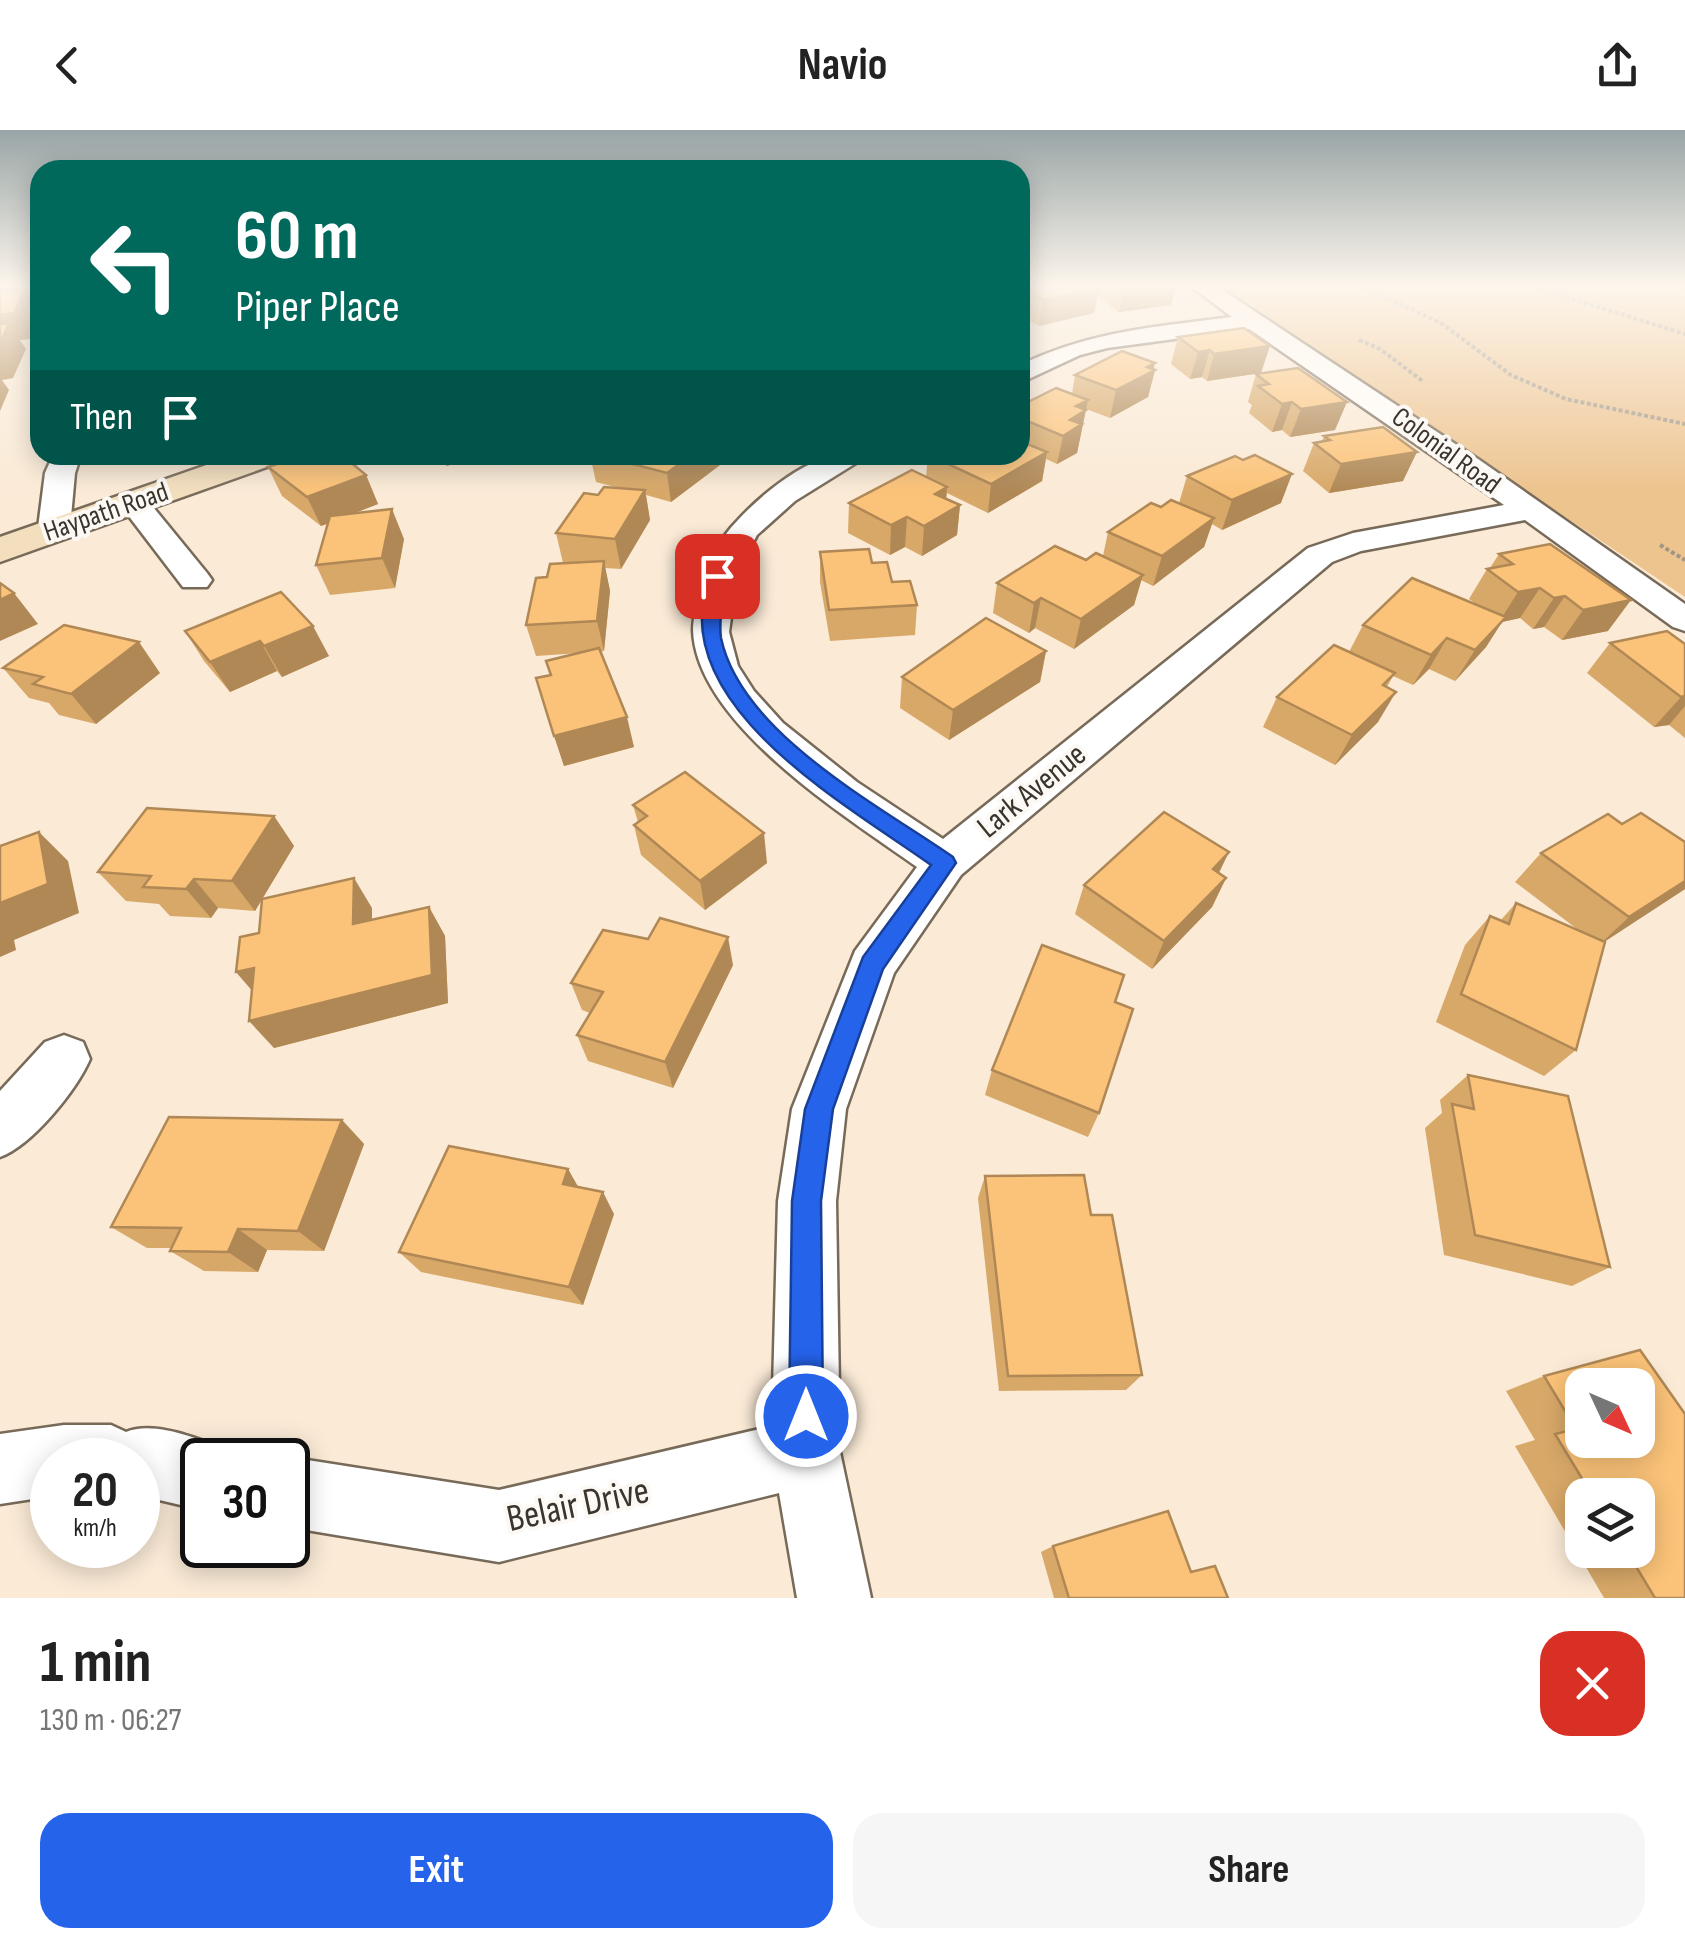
<!DOCTYPE html>
<meta charset="utf-8">
<style>
body{margin:0;font-family:"Sofia Sans Condensed",sans-serif;background:#f6f6f6;color:#222;height:100vh;display:flex;flex-direction:column;font-size:38px;white-space:nowrap}
*{box-sizing:border-box;margin:0}
p{font-size:32px;color:#767676}
.icon{flex:none;width:55px;height:55px;fill:none;stroke:currentColor;stroke-width:2;stroke-linecap:round;stroke-linejoin:round}
.map{position:relative;height:1468px;overflow:hidden}
.side{display:flex;flex-direction:column;background:#fff;flex:1}
.side>*{flex:none}
.guide{position:absolute;left:30px;top:30px;width:1000px;height:305px;border-radius:30px;box-shadow:0 5px 25px #0003;background:#00695c;color:#fff;overflow:hidden}
.needle{width:65px;rotate:134deg}
.fabs{position:absolute;left:1565px;top:1238px;display:grid;gap:20px}
.fabs a{display:grid;place-items:center;width:90px;height:90px;border-radius:20px;background:#fff;box-shadow:0 5px 25px #0003;font-size:50px}
.speed{position:absolute;left:30px;top:1308px;display:flex;gap:20px;font-size:50px;font-weight:700;text-align:center}
.speed>*{display:grid;place-content:center;width:130px;height:130px;border-radius:50%;background:#fff;box-shadow:0 5px 25px #0003;line-height:1}
.speed small{font-size:25px;font-weight:400}
.speed .limit{border:5px solid #111;border-radius:15px;background:#fff;color:#111}
.pin{position:absolute;display:grid;place-items:center;width:85px;height:85px;color:#fff;margin:-42px;border-radius:20px;box-shadow:0 5px 15px #0006}
.me{position:absolute;width:110px;margin:-55px;rotate:0deg;stroke-linejoin:round;filter:drop-shadow(0 0 8px #0008)}
.turn{display:flex;align-items:center;gap:35px;height:210px;padding:0 40px;font-size:45px}
.turn .icon{width:130px;height:130px;stroke-width:2.5}
.turn b{display:block;font-size:70px;line-height:85px}
.then{display:flex;align-items:center;height:95px;padding:0 40px;background:#0003;gap:20px;font-size:38px}
.round{display:grid;place-items:center;flex:none;width:105px;height:105px;border-radius:30px;background:#f6f6f6}
.overview{display:flex;align-items:center;justify-content:space-between;height:170px;padding:0 40px}
h1{font-size:60px;font-weight:700;line-height:75px}
.action{display:flex;gap:20px;margin-top:auto;padding:20px 40px}
.action a{flex:1;height:115px;border-radius:30px;background:#2563eb;color:#fff;font-size:40px;font-weight:700;line-height:115px;text-align:center}
.action a+a{background:#f6f6f6;color:#222}
header{display:flex;justify-content:space-between;align-items:center;height:130px;padding:0 40px;background:#fff;font-size:45px;font-weight:700}
.map>svg:first-child{display:block}
.green{fill:#edc38e}
.lines{fill:none;stroke-linecap:round;stroke-linejoin:round}
.street-casing{stroke:#786a59;stroke-width:5}
.secondary-casing{stroke:#786a59;stroke-width:5}
.path{stroke:#a09587;stroke-width:4;stroke-dasharray:4 2.5;stroke-linecap:butt}
.street{fill:#fff;fill-rule:evenodd}
.secondary{fill:#f3debe;fill-rule:evenodd}
.wall{fill:#d8a868;fill-rule:evenodd}
.shaded-wall{fill:#b08855}
.building{fill:#fbc379;stroke:#b08855;stroke-width:2.5;fill-rule:evenodd}
.route{fill:#2563eb;stroke:#184099;stroke-width:2.5}
.labels{text-anchor:middle;dominant-baseline:central;stroke-width:8;stroke-linejoin:round;paint-order:stroke}
.far-street-label{font-size:28px;fill:#3a342d;stroke:#fcf9f5}
.street-label{font-size:32px;fill:#3a342d;stroke:#fcf9f5}
.near-street-label{font-size:38px;fill:#3a342d;stroke:#fcf9f5}
</style>
<header><svg class="icon" aria-label="back" viewBox="0 0 24 24"><path d="M15 5l-7 7 7 7"/></svg>Navio<svg class="icon" aria-label="share" viewBox="0 0 24 24"><path d="M12 15V3M7 8l5-5 5 5M5 13v7h14v-7"/></svg></header>
<div class="map">
<svg width="1685" height="1468" viewBox="0 0 1685 1468">
<rect width="100%" height="100%" fill="#faead6"/>
<polygon class="green" points="1221,157 1685,157 1685,467"/>
<g class="lines">
<g class="street-casing">
<g id="street">
<path d="M1192,157H1218L1478,329L1685,474V501L1673,497L1525,390L1361,421L1332,432L961,745L894,843L846,979L836,1071L840,1322L871,1468H797L779,1363L499,1432L288,1397V1330H280L288,1327L499,1360L772,1296L778,1071L792,979L855,821L917,737C848,688 696,594 693,500C693,488 697,475 700,463C706,435 718,410 738,390C761,365 798,335 831,326C842,323 858,325 869,325L795,371L757,405L737,444L729,502L738,536L754,561L783,593L857,652L943,709L1308,418L1353,403L1504,375L1249,199L1107,218L1080,225L1020,253V235C1092,201 1154,197 1232,187Z"/>
<polygon points="53,325 81,325 75,343 70,398 65,405 43,405 38,398 45,343"/>
<polygon points="133,363 144,366 207,443 212,450 207,457 183,457 118,372 122,366"/>
<path d="M64,905L83,912L90,929C76,961 32,1015 0,1027V961L45,912Z"/>
<path d="M64,1295H111L126,1302C153,1290 200,1309 227,1320L231,1330H202V1380L138,1365V1330H52V1366L0,1374V1304Z"/>
</g>
</g>
<g class="secondary-casing">
<polygon id="secondary" points="235,325 286,325 281,332 0,432 0,407"/>
</g>
<g class="path">
<polyline points="1364,157 1441,193 1511,245 1566,269 1685,294"/>
<polyline points="1534,157 1685,204"/>
<polyline points="1359,210 1380,219 1424,252"/>
<polyline points="1660,415 1685,430"/>
</g>
<use href="#street" class="street"/>
<use href="#secondary" class="secondary"/>
</g>
<g class="wall">
<polygon points="1020,157 1176,157 1171,175 1119,182 1098,166 1094,183 1039,196 1021,185 1020,193"/>
<polygon points="1178,207 1261,243 1207,251 1202,247 1190,249 1171,234"/>
<polygon points="1153,239 1155,240 1148,267 1110,288 1086,279 1077,323 1057,334 1046,329 1042,351 988,383 947,363 946,369 960,375 957,405 922,426 905,417 890,425 848,403 849,373 926,347 928,325 1020,325 1020,276 1072,264 1075,245"/>
<polygon points="1256,244 1335,300 1290,307 1282,300 1272,302 1249,283 1252,275 1248,272"/>
<polygon points="1324,306 1403,351 1329,363 1303,341 1314,313 1322,311"/>
<polygon points="431,325 476,325 447,336"/>
<polygon points="590,325 719,325 720,335 671,372 646,365 650,390 621,439 605,438 610,461 604,521 600,522 634,617 564,636 536,548 550,545 580,523 536,526 526,495 563,433 556,403 598,365 619,358 596,352"/>
<polygon points="268,337 366,345 378,374 355,383 404,409 395,458 330,465 316,435 327,394 321,396 282,366"/>
<polygon points="1187,346 1281,373 1222,400 1212,394 1204,417 1153,456 1141,450 1134,475 1074,519 1035,498 1029,503 993,483 997,453 1103,426 1108,402 1161,377 1179,373"/>
<polygon points="1550,414 1608,501 1562,510 1544,497 1533,499 1520,488 1502,492 1486,517 1455,551 1429,539 1413,555 1393,546 1387,557 1378,592 1335,635 1263,597 1277,567 1349,522 1363,495 1476,474 1469,469 1487,439 1490,438 1499,424"/>
<polygon points="820,422 872,433 917,475 915,505 830,511 820,452"/>
<polygon points="281,462 329,526 282,547 277,541 230,562 204,531 185,501"/>
<polygon points="1610,513 1685,514 1685,608 1669,595 1654,597 1587,543"/>
<polygon points="1046,521 1040,552 949,610 900,578 902,547"/>
<polygon points="3,538 160,543 96,594 59,585 49,573 29,568"/>
<polygon points="633,675 767,733 705,780 641,725 634,695 638,692"/>
<polygon points="274,686 294,716 262,769 372,778 372,790 429,777 445,806 448,873 274,918 252,860 236,842 259,803 262,769 255,781 218,778 211,788 170,786 159,774 126,771 98,742"/>
<polygon points="1622,694 1685,712 1685,759 1605,811 1576,920 1544,946 1436,892 1465,815 1490,786 1500,791 1516,773 1577,799 1515,752 1541,723"/>
<polygon points="1219,743 1226,748 1212,777 1152,839 1075,784 1084,755"/>
<polygon points="733,835 673,958 588,931 577,905 590,883 582,880 571,853"/>
<polygon points="1115,872 1099,983 1088,1007 985,965 992,940"/>
<polygon points="1468,945 1610,1137 1572,1156 1444,1125 1425,998 1442,983 1440,970"/>
<polygon points="342,990 364,1014 324,1121 267,1120 258,1142 204,1141 170,1121 171,1118 147,1118 111,1097"/>
<polygon points="568,1039 578,1057 614,1084 583,1175 421,1142 399,1122"/>
<polygon points="985,1046 1091,1085 1142,1245 1126,1260 999,1261 978,1068"/>
<path d="M1640,1220L1685,1284V1468H1604L1515,1316L1535,1310L1506,1261L1544,1246ZM1582,1255H1638V1310H1582ZM1582,1365H1638V1420H1582Z"/>
<polygon points="1053,1416 1190,1441 1228,1468 1054,1468 1041,1422"/>
</g>
<g class="shaded-wall">
<polygon points="0,157 40,157 40,174 35,175 40,184 30,209 20,210 26,219 13,248 2,250 9,260 0,281"/>
<polygon points="1124,157 1176,157 1171,175 1119,182"/>
<polygon points="1099,158 1094,183 1039,196 1043,170"/>
<polygon points="1270,216 1261,243 1207,251 1214,224"/>
<polygon points="1210,220 1202,247 1190,249 1198,222"/>
<polygon points="1155,233 1153,241 1155,240 1148,267 1110,288 1116,260 1147,237"/>
<polygon points="1088,270 1077,323 1057,334 1063,306 1070,290 1076,276"/>
<polygon points="1292,272 1282,300 1272,302 1282,274"/>
<polygon points="1347,272 1335,300 1290,307 1301,279"/>
<polygon points="1047,322 1042,351 988,383 991,354"/>
<polygon points="1417,322 1403,351 1329,363 1341,334"/>
<polygon points="444,325 476,325 447,336"/>
<polygon points="692,325 719,325 720,335 671,372 667,343"/>
<polygon points="1292,344 1281,373 1222,400 1232,370"/>
<polygon points="366,345 378,374 321,396 307,367"/>
<polygon points="947,357 945,384 960,375 957,405 922,426 924,396 935,364"/>
<polygon points="645,360 650,390 621,439 615,409"/>
<polygon points="392,379 404,409 395,458 382,428"/>
<polygon points="907,387 905,417 890,425 891,395"/>
<polygon points="1214,388 1204,417 1153,456 1162,426"/>
<polygon points="604,431 610,461 604,521 597,491"/>
<polygon points="1143,445 1134,475 1074,519 1081,489"/>
<polygon points="1540,458 1520,488 1502,492 1486,517 1455,551 1475,520 1499,492 1518,462"/>
<polygon points="14,463 38,494 0,511 0,470"/>
<polygon points="1565,466 1544,497 1533,499 1554,468"/>
<polygon points="1041,468 1035,498 1029,503 1034,473"/>
<polygon points="1631,470 1608,501 1562,510 1583,480"/>
<polygon points="313,496 329,526 282,547 264,516"/>
<polygon points="1447,508 1429,539 1413,555 1431,525"/>
<polygon points="260,511 277,541 230,562 210,532"/>
<polygon points="139,512 160,543 96,594 71,564"/>
<polygon points="1046,521 1040,552 949,610 953,580"/>
<polygon points="1396,562 1378,592 1335,635 1352,605"/>
<polygon points="1685,566 1685,576 1669,595 1654,597 1681,567"/>
<polygon points="627,587 634,617 564,636 554,606"/>
<polygon points="274,686 294,716 255,781 232,751"/>
<polygon points="39,702 68,731 79,783 14,810 16,820 0,827 0,773"/>
<polygon points="764,703 767,733 705,780 700,751"/>
<polygon points="1229,722 1215,751 1213,739"/>
<polygon points="354,748 372,778 372,823 353,794"/>
<polygon points="1226,748 1212,777 1152,839 1164,811"/>
<polygon points="194,749 218,778 211,788 186,759"/>
<polygon points="1685,751 1685,759 1682,761 1598,816 1629,787"/>
<polygon points="429,777 445,806 448,873 274,918 249,891"/>
<polygon points="728,807 733,835 673,958 665,932"/>
<polygon points="254,838 260,870 236,842"/>
<polygon points="342,990 364,1014 324,1121 298,1101"/>
<polygon points="568,1039 581,1062 563,1054"/>
<polygon points="603,1062 614,1084 583,1175 569,1157"/>
<polygon points="238,1099 267,1120 258,1142 228,1122"/>
</g>
<g class="building">
<polygon points="1020,157 1097,157 1099,158 1043,170"/>
<polygon points="25,159 14,183 0,185 0,162"/>
<polygon points="9,193 0,213 0,194"/>
<polygon points="1244,198 1270,216 1214,224 1210,220 1198,222 1178,207"/>
<polygon points="1122,221 1155,233 1147,237 1155,240 1116,260 1075,245"/>
<polygon points="1298,238 1347,272 1301,279 1292,272 1282,274 1258,256 1269,254 1256,244"/>
<polygon points="1056,258 1088,270 1076,276 1086,280 1070,290 1082,294 1063,306 1020,288 1020,276"/>
<polygon points="1383,297 1417,322 1341,334 1314,313 1330,310 1324,306"/>
<polygon points="1020,311 1047,322 991,354 929,325 1020,325"/>
<polygon points="303,325 342,325 366,345 307,367 268,337"/>
<polygon points="598,325 692,325 667,343"/>
<polygon points="1255,325 1292,344 1232,370 1187,346 1235,326 1243,330"/>
<polygon points="912,340 947,357 935,364 960,375 924,396 907,387 891,395 849,373"/>
<polygon points="604,357 645,360 615,409 556,403 584,363 598,365"/>
<polygon points="1171,370 1214,388 1162,426 1108,402 1151,373 1161,377"/>
<polygon points="392,379 382,428 316,435 330,386"/>
<polygon points="1550,414 1631,470 1583,480 1565,466 1554,468 1540,458 1518,462 1487,439 1513,434 1499,424"/>
<polygon points="1055,416 1086,430 1096,423 1143,445 1081,489 1041,468 1034,473 997,453"/>
<polygon points="869,419 872,433 887,432 892,452 910,451 917,475 829,480 820,422"/>
<polygon points="604,431 597,491 526,495 536,448 547,447 550,434"/>
<polygon points="1412,448 1506,487 1475,520 1447,508 1431,525 1363,495"/>
<polygon points="0,453 14,463 0,470"/>
<polygon points="281,462 313,496 264,516 260,511 210,532 185,501"/>
<polygon points="986,488 1046,521 953,580 902,547"/>
<polygon points="64,495 139,512 71,564 33,554 43,547 3,538"/>
<polygon points="1667,501 1685,514 1685,566 1681,567 1610,513"/>
<polygon points="1334,515 1395,543 1383,555 1396,562 1352,605 1277,567"/>
<polygon points="599,518 627,587 554,606 536,548 551,545 546,531"/>
<polygon points="685,642 764,703 700,751 634,695 647,686 633,675"/>
<polygon points="147,678 274,686 232,751 194,749 186,759 143,757 151,746 98,742"/>
<polygon points="1164,682 1229,722 1213,739 1226,748 1164,811 1084,755"/>
<polygon points="1641,683 1685,712 1685,751 1629,787 1541,723 1608,684 1622,694"/>
<polygon points="39,702 48,754 0,773 0,716"/>
<polygon points="354,748 353,794 429,777 432,845 249,891 254,838 236,842 240,807 259,803 262,769"/>
<polygon points="1516,773 1605,812 1576,920 1461,864 1490,786 1509,794"/>
<polygon points="660,788 728,807 665,932 577,905 603,862 571,853 603,800 648,809"/>
<polygon points="1042,815 1124,845 1115,872 1133,879 1099,983 992,940"/>
<polygon points="1468,945 1568,966 1610,1137 1475,1105 1452,974 1474,979"/>
<polygon points="169,987 342,990 298,1101 238,1099 228,1122 170,1121 181,1098 111,1097"/>
<polygon points="449,1016 568,1039 563,1054 603,1062 569,1157 399,1122"/>
<polygon points="1084,1045 1091,1085 1112,1085 1142,1245 1008,1246 985,1046"/>
<path d="M1640,1220L1685,1284V1468H1655L1626,1420H1638V1365H1592L1555,1304L1576,1299L1544,1246ZM1582,1255H1638V1310H1582Z"/>
<polygon points="1168,1381 1191,1442 1215,1436 1228,1468 1069,1468 1053,1416"/>
</g>
<linearGradient id="sky" x2="0" y2="1"><stop stop-color="#99a5a6"/><stop offset="0.43" stop-color="#fdf6ed"/><stop offset="1" stop-color="#fdf6ed" stop-opacity="0"/></linearGradient>
<rect width="1685" height="363" fill="url(#sky)"/>
<path class="route" d="M711,443L726,446C724,465 718,489 721,508C741,603 878,675 953,727L956,733L883,839L833,979L821,1071L823,1286L818,1299L806,1304L794,1299L789,1286L792,1071L805,979L863,827L931,735C846,674 658,571 711,443Z"/>
<g class="labels">
<g class="far-street-label">
<text transform="translate(1446 321) rotate(36)">Colonial Road</text>
<text transform="translate(106 382) rotate(-19)">Haypath Road</text>
</g>
<g class="street-label">
<text transform="translate(1032 661) rotate(-39)">Lark Avenue</text>
</g>
<g class="near-street-label">
<text transform="translate(578 1375) rotate(-12)">Belair Drive</text>
</g>
</g>
</svg>
<div class="fabs">
<a><svg class="needle" viewBox="-14 -14 28 28"><path d="M0-13l5 13h-10z" fill="#e53935"/><path d="M0 13l5-13h-10z" fill="#767676"/></svg></a>
<a><svg class="icon" aria-label="layers" viewBox="0 0 24 24"><path d="M12 4l9 5-9 5-9-5zM3 14l9 5 9-5"/></svg></a>
</div>
<div class="speed"><div>20<small>km/h</small></div><div class="limit">30</div></div>
<div class="pin" style="left:717px;top:446px;background:#d93025"><svg class="icon" aria-label="arrive" viewBox="0 0 24 24"><path d="M6 21V4h12l-3 4 3 4H6"/></svg></div>
<svg class="me" style="left:806px;top:1286px" viewBox="-20 -20 40 40"><circle r="17" fill="#2563eb" stroke="#fff" stroke-width="3"/><path d="M0-11L8 9 0 5-8 9z" fill="#fff"/></svg>
<div class="guide">
<div class="turn"><svg class="icon" aria-label="left" viewBox="0 0 24 24"><path d="M17 20v-9H6M10 6l-5 5 5 5"/></svg><div><b>60 m</b>Piper Place</div></div>
<div class="then">Then<svg class="icon" aria-label="arrive" viewBox="0 0 24 24"><path d="M6 21V4h12l-3 4 3 4H6"/></svg></div>
</div>
</div>
<section class="side">
<div class="overview"><div><h1>1 min</h1><p>130 m · 06:27</p></div><a class="round" style="background:#d93025;color:#fff"><svg class="icon" aria-label="close" viewBox="0 0 24 24"><path d="M6 6l12 12M18 6L6 18"/></svg></a></div>
<div class="action"><a>Exit</a><a>Share</a></div>
</section>
